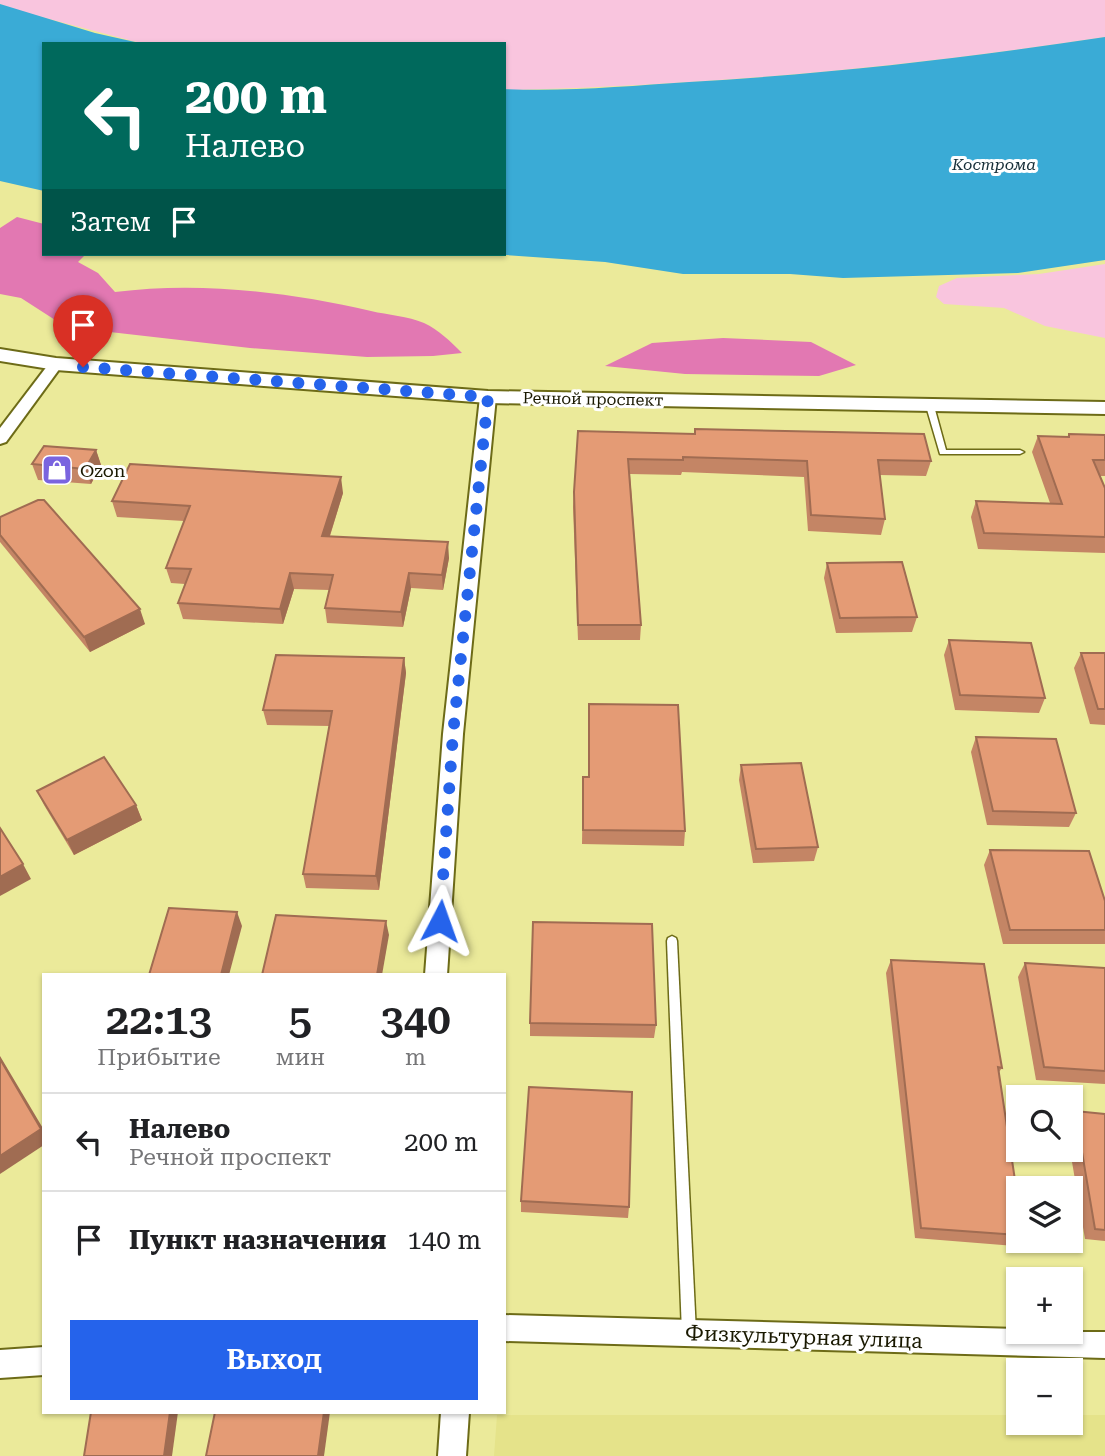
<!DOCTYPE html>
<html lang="ru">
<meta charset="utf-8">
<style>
body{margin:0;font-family:"Roboto Serif",serif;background:#f2f2f2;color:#202124;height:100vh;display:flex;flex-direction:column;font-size:26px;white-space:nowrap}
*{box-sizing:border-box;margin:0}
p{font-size:23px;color:#757577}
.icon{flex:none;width:38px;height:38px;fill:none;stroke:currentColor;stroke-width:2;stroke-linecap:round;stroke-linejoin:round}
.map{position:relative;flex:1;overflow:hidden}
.details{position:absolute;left:42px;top:973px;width:464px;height:441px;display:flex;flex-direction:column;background:#fff;border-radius:0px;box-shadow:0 2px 5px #0004}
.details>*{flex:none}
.hud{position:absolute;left:42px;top:42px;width:464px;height:214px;border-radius:0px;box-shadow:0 2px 5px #0004;background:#00695c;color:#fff;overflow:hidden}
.buttons{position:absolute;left:1006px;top:1085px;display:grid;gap:14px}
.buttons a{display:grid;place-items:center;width:77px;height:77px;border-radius:0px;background:#fff;box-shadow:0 2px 5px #0004;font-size:35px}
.pin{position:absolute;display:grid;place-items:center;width:60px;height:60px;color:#fff;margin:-72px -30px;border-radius:50% 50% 50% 0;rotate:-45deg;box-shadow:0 0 7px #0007}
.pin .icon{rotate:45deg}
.me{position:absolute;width:77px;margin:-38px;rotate:4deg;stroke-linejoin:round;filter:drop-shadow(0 0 5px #0008)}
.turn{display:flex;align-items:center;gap:24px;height:147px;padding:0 28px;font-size:32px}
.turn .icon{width:91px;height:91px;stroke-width:2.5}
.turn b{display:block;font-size:49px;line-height:60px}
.then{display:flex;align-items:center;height:66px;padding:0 28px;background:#0003;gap:14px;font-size:26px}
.eta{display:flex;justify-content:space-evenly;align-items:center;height:119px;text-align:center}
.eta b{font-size:42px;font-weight:600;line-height:49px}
.primary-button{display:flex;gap:14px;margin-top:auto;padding:14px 28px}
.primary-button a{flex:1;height:80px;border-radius:0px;background:#2563eb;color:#fff;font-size:28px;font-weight:600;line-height:80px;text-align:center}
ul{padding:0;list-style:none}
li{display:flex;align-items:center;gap:21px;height:98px;padding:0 28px;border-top:2px solid #e0e0e0}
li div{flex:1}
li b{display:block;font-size:26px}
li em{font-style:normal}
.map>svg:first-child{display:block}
.built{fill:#e5e38a}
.green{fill:#f9c5de}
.forest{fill:#e278b2}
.water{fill:#3aabd6}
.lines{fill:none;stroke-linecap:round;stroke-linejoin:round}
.service-casing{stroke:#6d6b17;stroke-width:3}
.minor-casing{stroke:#6d6b17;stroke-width:4}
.tertiary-casing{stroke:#6d6b17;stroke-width:4}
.service{fill:#fff;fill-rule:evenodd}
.minor{fill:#fff;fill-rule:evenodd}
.tertiary{fill:#fff;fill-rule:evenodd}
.wall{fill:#c48565}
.shaded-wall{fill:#a06c52}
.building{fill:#e49b75;stroke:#a06c52;stroke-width:2}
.route{stroke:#2563eb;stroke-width:12;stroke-dasharray:0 21.6}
.labels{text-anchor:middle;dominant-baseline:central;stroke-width:6;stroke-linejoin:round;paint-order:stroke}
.far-water-label{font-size:16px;font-style:italic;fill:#162e38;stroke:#fff}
.far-street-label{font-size:16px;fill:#191800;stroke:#fff}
.poi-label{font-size:18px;fill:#191800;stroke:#fff;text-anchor:start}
.near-street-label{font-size:21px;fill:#191800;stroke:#fff}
</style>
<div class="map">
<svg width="1105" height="1456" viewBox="0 0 1105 1456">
<rect width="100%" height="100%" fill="#ebea9a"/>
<polygon class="built" points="497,1415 1018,1415 1018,1423 1071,1423 1071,1415 1105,1415 1105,1456 494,1456"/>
<g class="green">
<path d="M0,0H1105V37C909,67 712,85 514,90L504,89V44H144L15,10L0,4Z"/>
<polygon points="1105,264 1105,338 1045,326 1004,308 944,304 936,297 939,286 957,278 1039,274"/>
</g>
<g class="forest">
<path d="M17,217L44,224V254H86L78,262L98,273L115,292C199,281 289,292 371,311C388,315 408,316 424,323C439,330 450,341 462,353L433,356L367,357L250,348L66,327L21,298L0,294V228Z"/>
<polygon points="723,338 811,342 856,365 819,376 685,374 605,366 652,343"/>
</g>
<g class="water">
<polygon points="0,4 95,33 144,44 44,44 44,191 0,181"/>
<path d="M1105,37V260L1018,273L843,278L790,274H683L605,262L492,254H504V89C565,92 628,86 689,82C829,74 967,58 1105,37Z"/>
</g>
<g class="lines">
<g class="service-casing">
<g id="service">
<polygon points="927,404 933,404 934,406 946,450 1020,450 1024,452 1020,454 940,454 926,406"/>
<polygon points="672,936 676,938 677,941 696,1333 694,1338 689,1340 684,1338 682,1333 667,941 668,938"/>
</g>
</g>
<g class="minor-casing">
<g id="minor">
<polygon points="56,360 63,364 6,442 0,444 0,428 51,361"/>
<polygon points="488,392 496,397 463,734 447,975 425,975 443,734 480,397"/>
<polygon points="504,1315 1018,1329 1018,1332 1105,1332 1105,1358 504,1341"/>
<polygon points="44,1347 44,1375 0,1378 0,1350"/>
<polygon points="441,1412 469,1412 466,1456 438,1456"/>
</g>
</g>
<g class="tertiary-casing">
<polygon id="tertiary" points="0,349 56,358 488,391 1105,402 1105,414 488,403 56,370 0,361"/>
</g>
<use href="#service" class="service"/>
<use href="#minor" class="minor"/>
<use href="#tertiary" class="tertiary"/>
</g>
<g class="wall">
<polygon points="695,429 931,461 926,476 880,475 885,519 881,535 808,531 804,477 682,472 681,475 630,474 641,625 640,640 578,640 573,507 578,431 695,434"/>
<polygon points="1069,434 1105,435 1105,476 1100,476 1105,488 1105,553 978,549 971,517 976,501 1050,503 1032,452 1038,436 1067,437"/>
<polygon points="96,450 101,465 91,484 38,480 32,464"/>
<polygon points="343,493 330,536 449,558 443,590 411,588 403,627 327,623 325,608 329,590 294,589 283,624 183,619 178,603 185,584 171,583 166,568 184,521 117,517 112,501"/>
<polygon points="0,517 145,624 90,652 0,542"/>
<polygon points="827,563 917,617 912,632 836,633 824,578"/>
<polygon points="949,640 1045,698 1039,713 955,710 944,655"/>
<polygon points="1081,653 1105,653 1105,725 1090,724 1074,668"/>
<polygon points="404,658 406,673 379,890 306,888 303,874 330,726 267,725 263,710"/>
<polygon points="976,737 1076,813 1069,827 987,825 971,752"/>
<polygon points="741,765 818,847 814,861 753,863 739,780"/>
<polygon points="583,777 685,831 684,846 582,844"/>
<polygon points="37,791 136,805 142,820 74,855 44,805"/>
<polygon points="990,850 1105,901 1105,944 1003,944 984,865"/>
<polygon points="891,960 1002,1068 999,1072 1018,1200 1019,1241 1015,1246 915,1238 886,973"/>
<polygon points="1025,963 1105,968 1105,1084 1036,1080 1018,977"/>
<polygon points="530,1023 656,1025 654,1038 530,1036"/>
<polygon points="1075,1111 1105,1114 1105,1241 1085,1239 1070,1150 1071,1116"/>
<polygon points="521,1201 629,1207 628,1218 521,1212"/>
</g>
<g class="shaded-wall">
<polygon points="96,450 101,465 91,484 85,469"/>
<polygon points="341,477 343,493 325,551 322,536"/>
<polygon points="448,542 449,558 443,590 442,575"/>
<polygon points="290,573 294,589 283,624 280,609"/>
<polygon points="409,573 411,588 403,627 401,612"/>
<polygon points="140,609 145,624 90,652 84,637"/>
<polygon points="404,658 406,673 379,890 376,876"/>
<polygon points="136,805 142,820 74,855 67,840"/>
<polygon points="23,864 31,879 0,896 0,877"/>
<polygon points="237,912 242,926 229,975 221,975"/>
<polygon points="386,921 389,935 382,975 377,975"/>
<polygon points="0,1056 44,1130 44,1145 0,1174"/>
<polygon points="170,1412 178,1412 172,1456 164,1456"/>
<polygon points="324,1412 330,1412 324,1456 318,1456"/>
</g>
<g class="building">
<polygon points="695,429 924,434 931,461 878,460 885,519 811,515 807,461 683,457 683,460 628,459 641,625 578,625 574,492 578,431 695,434"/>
<polygon points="1069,434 1105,435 1105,460 1093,460 1105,488 1105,537 984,533 976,501 1062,504 1038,436 1069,437"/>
<polygon points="44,446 96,450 85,469 32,464"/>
<polygon points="130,464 341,477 322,536 448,542 442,575 409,573 401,612 325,608 333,575 290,573 280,609 178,603 191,569 166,568 190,506 112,501"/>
<polygon points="38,500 44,500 140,609 84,637 0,535 0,517"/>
<polygon points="902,562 917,617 840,618 827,563"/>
<polygon points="949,640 1031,643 1045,698 960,695"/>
<polygon points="1081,653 1105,653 1105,709 1098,709"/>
<polygon points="276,655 404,658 376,876 303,874 332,711 263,710"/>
<polygon points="589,704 678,705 685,831 583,830 583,777 589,777"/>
<polygon points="976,737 1056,739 1076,813 993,811"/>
<polygon points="104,757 136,805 67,840 37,791"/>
<polygon points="801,763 818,847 756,849 741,765"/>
<polygon points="0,828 23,864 0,877"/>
<polygon points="990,850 1089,851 1105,901 1105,930 1010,930"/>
<polygon points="169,908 237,912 221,975 149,975"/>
<polygon points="276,915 386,921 377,975 262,975"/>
<polygon points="533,922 652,924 656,1025 530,1023"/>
<polygon points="891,960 984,964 1002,1068 998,1067 1018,1200 1018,1235 921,1228"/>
<polygon points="1025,963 1105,968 1105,1071 1044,1067"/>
<polygon points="0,1059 41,1129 0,1156"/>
<polygon points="529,1087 632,1092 629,1207 521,1201"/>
<polygon points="1075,1111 1105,1114 1105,1230 1095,1229"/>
<polygon points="91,1412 170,1412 164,1456 84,1456"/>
<polygon points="215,1412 324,1412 318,1456 206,1456"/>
</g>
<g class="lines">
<polyline class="route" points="83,367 488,397 453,734 440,921"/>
</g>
<defs>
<g id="shop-square" transform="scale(1.575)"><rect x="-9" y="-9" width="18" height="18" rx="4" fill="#7a64df" stroke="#fff"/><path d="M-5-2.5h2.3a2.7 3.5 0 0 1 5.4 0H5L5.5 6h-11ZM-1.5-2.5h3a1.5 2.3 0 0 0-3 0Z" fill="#fff"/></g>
</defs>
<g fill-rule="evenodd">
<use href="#shop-square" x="57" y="470"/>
</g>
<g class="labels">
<g class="far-water-label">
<text x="994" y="164">Кострома</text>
</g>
<g class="far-street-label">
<text transform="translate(593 399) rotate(1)">Речной проспект</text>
</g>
<g class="poi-label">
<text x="80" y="470">Ozon</text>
</g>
<g class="near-street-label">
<text transform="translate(804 1337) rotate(2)">Физкультурная улица</text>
</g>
</g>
</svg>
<div class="buttons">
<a><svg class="icon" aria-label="search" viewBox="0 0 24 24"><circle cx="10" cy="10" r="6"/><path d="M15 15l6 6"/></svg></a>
<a><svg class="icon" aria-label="layers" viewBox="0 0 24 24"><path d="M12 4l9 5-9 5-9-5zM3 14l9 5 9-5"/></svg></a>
<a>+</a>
<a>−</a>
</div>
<div class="pin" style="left:83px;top:367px;background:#d93025"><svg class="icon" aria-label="arrive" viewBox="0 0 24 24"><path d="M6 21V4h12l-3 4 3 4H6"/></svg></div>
<svg class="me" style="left:440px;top:921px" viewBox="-20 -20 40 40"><path d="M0-17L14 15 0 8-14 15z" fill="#2563eb" stroke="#fff" stroke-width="4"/></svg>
<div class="hud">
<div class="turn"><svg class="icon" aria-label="left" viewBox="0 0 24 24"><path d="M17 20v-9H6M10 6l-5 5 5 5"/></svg><div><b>200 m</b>Налево</div></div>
<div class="then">Затем<svg class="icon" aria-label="arrive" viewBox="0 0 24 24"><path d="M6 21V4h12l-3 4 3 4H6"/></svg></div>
</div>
<section class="details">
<div class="eta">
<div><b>22:13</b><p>Прибытие</p></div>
<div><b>5</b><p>мин</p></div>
<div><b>340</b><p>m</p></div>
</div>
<ul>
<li><svg class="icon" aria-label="left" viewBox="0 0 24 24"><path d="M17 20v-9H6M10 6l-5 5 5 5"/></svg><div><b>Налево</b><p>Речной проспект</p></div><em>200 m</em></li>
<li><svg class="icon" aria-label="arrive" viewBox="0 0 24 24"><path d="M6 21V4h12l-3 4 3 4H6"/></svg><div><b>Пункт назначения</b></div><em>140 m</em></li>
</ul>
<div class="primary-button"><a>Выход</a></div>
</section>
</div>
